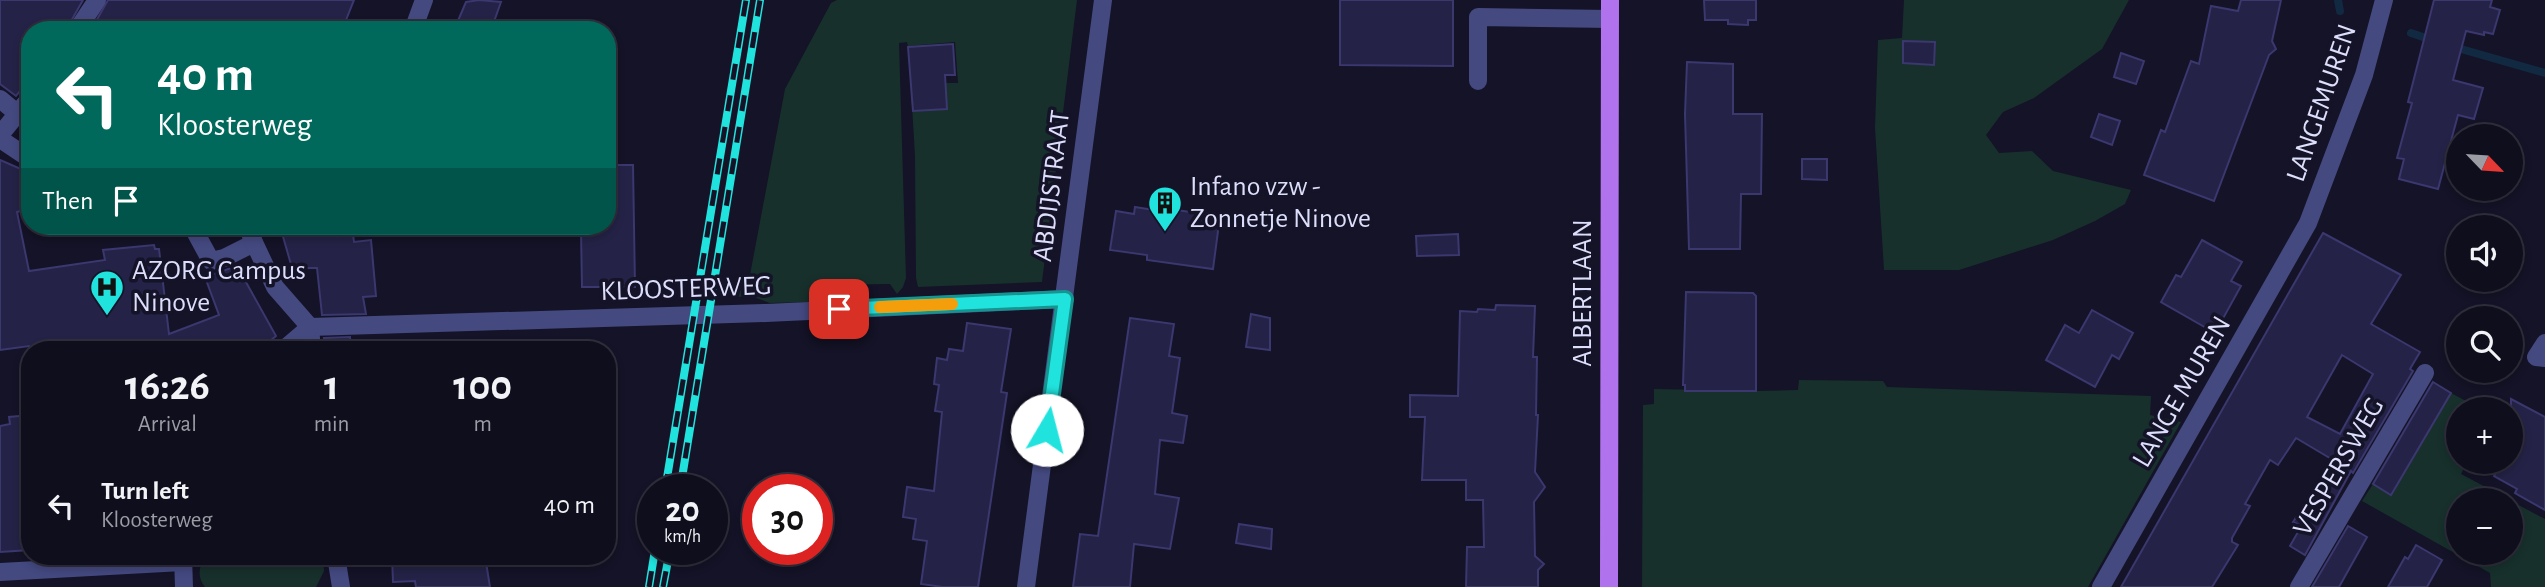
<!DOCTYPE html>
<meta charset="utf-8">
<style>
body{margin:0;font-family:"Alegreya Sans",sans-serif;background:#1d1c2a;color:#f1f3f6;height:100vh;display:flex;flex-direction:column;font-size:26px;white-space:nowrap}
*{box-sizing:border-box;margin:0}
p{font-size:23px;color:#9b9ca4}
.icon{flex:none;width:38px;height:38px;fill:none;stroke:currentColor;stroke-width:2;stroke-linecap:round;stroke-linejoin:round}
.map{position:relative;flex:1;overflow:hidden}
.sheet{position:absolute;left:21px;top:341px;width:595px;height:224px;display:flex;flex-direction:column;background:#0f0e1d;border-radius:28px;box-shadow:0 4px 10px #0003,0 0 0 2px #2f2e3b}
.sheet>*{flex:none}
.top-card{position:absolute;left:21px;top:21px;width:595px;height:214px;border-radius:28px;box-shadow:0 4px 10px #0003,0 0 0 2px #2f2e3b;background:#00695c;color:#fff;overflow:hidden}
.needle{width:46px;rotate:115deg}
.buttons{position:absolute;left:2446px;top:124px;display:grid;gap:14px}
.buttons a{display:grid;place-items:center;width:77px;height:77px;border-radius:50%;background:#0f0e1d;box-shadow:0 4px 10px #0003,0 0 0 2px #2f2e3b;font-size:35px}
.speed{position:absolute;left:637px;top:474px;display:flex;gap:14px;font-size:35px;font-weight:700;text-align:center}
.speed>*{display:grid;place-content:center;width:91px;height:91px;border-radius:50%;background:#0f0e1d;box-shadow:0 4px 10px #0003,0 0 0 2px #2f2e3b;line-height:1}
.speed small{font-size:18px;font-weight:400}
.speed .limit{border:10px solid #d22;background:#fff;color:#111}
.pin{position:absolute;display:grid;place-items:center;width:60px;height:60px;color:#fff;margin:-30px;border-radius:14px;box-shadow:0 4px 10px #0006}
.me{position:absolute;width:77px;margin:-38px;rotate:8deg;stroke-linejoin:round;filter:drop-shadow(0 0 5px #0008)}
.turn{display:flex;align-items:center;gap:24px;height:147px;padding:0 21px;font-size:32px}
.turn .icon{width:91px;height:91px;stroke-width:2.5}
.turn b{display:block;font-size:49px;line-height:60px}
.then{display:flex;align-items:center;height:66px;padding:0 21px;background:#0003;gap:14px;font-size:26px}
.eta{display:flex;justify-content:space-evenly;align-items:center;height:119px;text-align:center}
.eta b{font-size:42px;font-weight:600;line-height:49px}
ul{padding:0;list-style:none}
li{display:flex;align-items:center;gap:21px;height:91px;padding:0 21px}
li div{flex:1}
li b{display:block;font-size:26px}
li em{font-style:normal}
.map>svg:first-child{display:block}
.green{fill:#17302c}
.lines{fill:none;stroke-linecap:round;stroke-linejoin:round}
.stream{stroke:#122942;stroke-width:8}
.building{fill:#242246;stroke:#3b376f;stroke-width:2;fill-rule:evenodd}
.minor{stroke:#444980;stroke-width:18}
.major{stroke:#b072ed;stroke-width:18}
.rail-casing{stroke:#21e3de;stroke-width:8}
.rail{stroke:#141327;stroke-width:5;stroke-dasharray:16;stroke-linecap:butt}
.route-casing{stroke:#159490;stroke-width:18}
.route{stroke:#21e3de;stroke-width:12}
.slow{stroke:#f59e0b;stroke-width:12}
.labels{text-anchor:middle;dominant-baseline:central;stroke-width:7;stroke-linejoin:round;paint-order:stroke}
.street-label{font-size:28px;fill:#dddefb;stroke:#141327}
.poi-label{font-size:28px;fill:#dddefb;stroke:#141327;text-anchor:start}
</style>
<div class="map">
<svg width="2545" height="587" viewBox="0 0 2545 587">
<rect width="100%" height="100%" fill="#141327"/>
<g class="green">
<polygon points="837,0 1077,0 1042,282 918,287 916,278 915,156 910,72 944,70 945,83 958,83 955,42 908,46 907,42 899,43 906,278 903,287 897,294 890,284 820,285 812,302 770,303 751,296 736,297 734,283 750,275 785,89 831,3"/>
<polygon points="1904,0 2129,0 2102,49 2034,98 2003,112 1986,135 1999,153 2032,151 2053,171 2131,190 2125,204 2095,221 2053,240 1959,270 1884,270 1875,128 1878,40 1902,38"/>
<polygon points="1799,380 1883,381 1887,387 2151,396 2150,415 2181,422 2088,587 1642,587 1643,405 1654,404 1654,389 1756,391 1798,390"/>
<polygon points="2451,393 2481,409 2459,410 2459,462 2467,462 2461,474 2510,500 2459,500 2459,553 2511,553 2511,501 2545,519 2545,587 2491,587 2490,573 2362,501 2373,484 2392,494"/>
<path d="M204,557H323L324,571L316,587H205C197,577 199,568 204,557Z"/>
</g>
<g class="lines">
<g class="stream">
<polyline points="2338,0 2340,11"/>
<polyline points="2411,33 2435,41"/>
<polyline points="2454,47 2545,73"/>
</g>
</g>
<g class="building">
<polygon points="0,0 83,0 66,30 30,30 30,79 16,96 0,84"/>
<polygon points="108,0 354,0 342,30 91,30"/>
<polygon points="479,0 501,2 491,30 454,30 466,2"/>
<polygon points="1340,0 1453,0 1453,66 1340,65"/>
<polygon points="1704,0 1756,0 1756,20 1748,20 1748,25 1728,24 1728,20 1705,20"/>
<polygon points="2241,0 2281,0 2272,41 2276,49 2269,55 2214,201 2144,175 2161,130 2165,132 2191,61 2199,64 2211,6 2238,11"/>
<polygon points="2434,0 2492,0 2490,7 2500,10 2493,34 2484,32 2484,35 2466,31 2453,80 2483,88 2474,119 2458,115 2438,189 2399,179 2404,159 2397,158 2412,103 2408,102"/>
<polygon points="1903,41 1935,42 1934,65 1903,63"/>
<polygon points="953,44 955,75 945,75 947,109 913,111 908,47"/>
<polygon points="2121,53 2144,61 2136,84 2114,77"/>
<polygon points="1687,62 1733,64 1733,114 1762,114 1761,194 1741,194 1740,249 1689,249 1685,114"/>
<polygon points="2099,114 2120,121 2112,145 2091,137"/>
<polygon points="1802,159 1827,159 1827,180 1802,179"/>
<polygon points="0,160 30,173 30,208 17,212 29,271 105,260 103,250 154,245 155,249 159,249 169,334 219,315 205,277 237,266 276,336 259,350 30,350 29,346 0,350"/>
<polygon points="607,165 633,165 635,287 582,287 581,230 607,229"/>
<polygon points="1135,207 1154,210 1154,207 1220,216 1213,269 1147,260 1147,255 1110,250 1116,211 1134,214"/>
<polygon points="280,226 324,226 323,234 338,232 338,236 353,234 354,242 371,240 376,296 363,297 366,314 322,315 317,268 292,268"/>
<path d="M2323,233L2401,275L2371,324L2420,352L2410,369L2413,371L2353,473L2351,471L2305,555L2290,546L2298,532L2294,530L2297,524L2293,522L2333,460L2296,438L2278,465L2270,460L2245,504L2250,506L2232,538V542L2238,545L2212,587H2121ZM2342,355L2373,374L2340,434L2307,417Z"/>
<polygon points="1458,234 1459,255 1417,256 1416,236"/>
<polygon points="2202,240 2242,262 2231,281 2241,286 2215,333 2161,302 2176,275 2181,277"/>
<polygon points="1686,292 1753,293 1756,296 1756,391 1685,391 1685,385 1683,385"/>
<polygon points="1496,305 1535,306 1533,357 1537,357 1536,415 1538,415 1535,472 1545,487 1534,502 1535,556 1544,564 1538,570 1538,587 1466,587 1467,547 1484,547 1483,500 1466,500 1466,480 1422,480 1425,417 1410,417 1410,395 1458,396 1460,311 1477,312 1478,309 1495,310"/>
<polygon points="2092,310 2133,333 2119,359 2112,355 2095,387 2046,360 2065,325 2079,333"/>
<polygon points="1251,314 1270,318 1270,350 1246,347"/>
<polygon points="1130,318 1174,324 1169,356 1180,358 1172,413 1187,416 1183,443 1160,440 1155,494 1179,498 1170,549 1134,544 1130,587 1073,587 1080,534 1098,536"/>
<polygon points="967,323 1011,329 1001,392 1007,393 978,587 943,587 921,584 927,541 913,539 916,519 903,517 907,487 934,491 942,412 935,411 939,385 934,384 937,358 947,360 949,349 963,351"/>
<polygon points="350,337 351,350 327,350 324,338"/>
<polygon points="2433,382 2451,393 2391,495 2373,484"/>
<polygon points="2511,399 2545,417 2545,510 2515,493 2517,489 2494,476 2502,462 2511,462"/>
<polygon points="30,415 30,550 0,552 0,426 10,424 9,417"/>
<polygon points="1239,524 1272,529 1271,549 1236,543"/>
<polygon points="2348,526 2367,537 2339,587 2312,587"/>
<polygon points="2416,545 2442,560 2427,587 2388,587 2405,557 2408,559"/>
<polygon points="392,556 485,556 490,587 416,587 415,581 393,582"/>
</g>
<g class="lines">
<g class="minor">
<polyline points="77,30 97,0"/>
<polyline points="413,30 424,0"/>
<polyline points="1478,81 1478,17 1610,19"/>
<polyline points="0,99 18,114"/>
<polyline points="0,135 30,98"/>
<polyline points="0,139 30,159"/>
<polyline points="192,226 211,261 224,258 254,243"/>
<polyline points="260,226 251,236 275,287 310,327 312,350"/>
<polyline points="310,327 766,313 1065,299"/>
<polyline points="2545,343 2536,357 2545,358"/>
<polyline points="283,350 310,327"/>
<polyline points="183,556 184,587"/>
<polyline points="336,556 341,587"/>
<polyline points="0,572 182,562"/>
<polyline points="1026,587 1103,0"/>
<polyline points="2101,587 2308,223 2364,75 2384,0"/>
<polyline points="2299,587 2425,373"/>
</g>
<polyline class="major" points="1609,587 1610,0"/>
<g class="rail-casing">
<g id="rail">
<polyline points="665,490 746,0"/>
<polyline points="680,490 760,0"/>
<polyline points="649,587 655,550"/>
<polyline points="663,587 670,550"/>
</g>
</g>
<use href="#rail" class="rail"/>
</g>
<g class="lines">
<g class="route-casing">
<polyline id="route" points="839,309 1065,299 1047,430"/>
</g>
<use href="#route" class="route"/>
<polyline class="slow" points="880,307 952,304"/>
</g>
<defs>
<g id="building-pin" transform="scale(1.75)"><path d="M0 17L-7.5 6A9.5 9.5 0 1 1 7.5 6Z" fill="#21e3de" stroke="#141327"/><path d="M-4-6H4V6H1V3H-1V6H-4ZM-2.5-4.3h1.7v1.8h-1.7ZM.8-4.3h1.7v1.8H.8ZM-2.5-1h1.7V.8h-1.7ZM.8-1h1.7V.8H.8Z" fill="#111"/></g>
<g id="hospital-pin" transform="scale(1.75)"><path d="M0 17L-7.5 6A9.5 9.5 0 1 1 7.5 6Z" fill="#21e3de" stroke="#141327"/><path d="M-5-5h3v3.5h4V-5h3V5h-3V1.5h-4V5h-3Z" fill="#111"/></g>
</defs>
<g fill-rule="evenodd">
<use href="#building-pin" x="1165" y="203"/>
<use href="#hospital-pin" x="107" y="287"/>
</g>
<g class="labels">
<g class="street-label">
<text transform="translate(2322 103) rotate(-71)">LANGEMUREN</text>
<text transform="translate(1052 186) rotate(-83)">ABDIJSTRAAT</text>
<text transform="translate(686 289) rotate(-2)">KLOOSTERWEG</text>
<text transform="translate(1583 293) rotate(-90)">ALBERTLAAN</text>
<text transform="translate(2182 392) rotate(-60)">LANGE MUREN</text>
<text transform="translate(2339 467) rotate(-60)">VESPERSWEG</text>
</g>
<g class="poi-label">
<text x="1190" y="187">Infano vzw -<tspan x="1190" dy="32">Zonnetje Ninove</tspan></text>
<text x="132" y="271">AZORG Campus<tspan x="132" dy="32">Ninove</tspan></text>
</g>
</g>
</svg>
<div class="buttons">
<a><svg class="needle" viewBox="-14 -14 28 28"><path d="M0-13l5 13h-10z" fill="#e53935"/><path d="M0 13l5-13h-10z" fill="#9b9ca4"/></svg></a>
<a><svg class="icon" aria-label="sound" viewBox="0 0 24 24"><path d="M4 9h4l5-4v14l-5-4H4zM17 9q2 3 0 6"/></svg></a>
<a><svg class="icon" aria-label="search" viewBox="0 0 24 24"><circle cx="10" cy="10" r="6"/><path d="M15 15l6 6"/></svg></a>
<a>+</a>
<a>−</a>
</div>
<div class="speed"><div>20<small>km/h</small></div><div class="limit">30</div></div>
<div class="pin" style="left:839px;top:309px;background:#d93025"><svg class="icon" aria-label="arrive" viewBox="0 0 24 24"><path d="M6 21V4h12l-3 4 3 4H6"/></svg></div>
<svg class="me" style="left:1047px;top:430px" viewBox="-20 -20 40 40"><circle r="19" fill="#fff"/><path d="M0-13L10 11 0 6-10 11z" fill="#21e3de"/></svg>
<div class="top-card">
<div class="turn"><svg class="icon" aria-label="left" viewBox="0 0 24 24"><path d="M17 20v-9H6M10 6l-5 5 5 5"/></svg><div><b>40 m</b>Kloosterweg</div></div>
<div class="then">Then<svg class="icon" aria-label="arrive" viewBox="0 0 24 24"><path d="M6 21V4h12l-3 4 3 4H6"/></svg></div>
</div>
<section class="sheet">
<div class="eta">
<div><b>16:26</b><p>Arrival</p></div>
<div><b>1</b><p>min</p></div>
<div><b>100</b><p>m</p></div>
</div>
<ul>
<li><svg class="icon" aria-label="left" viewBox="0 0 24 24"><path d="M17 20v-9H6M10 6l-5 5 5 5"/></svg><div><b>Turn left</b><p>Kloosterweg</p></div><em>40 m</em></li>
</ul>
</section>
</div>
